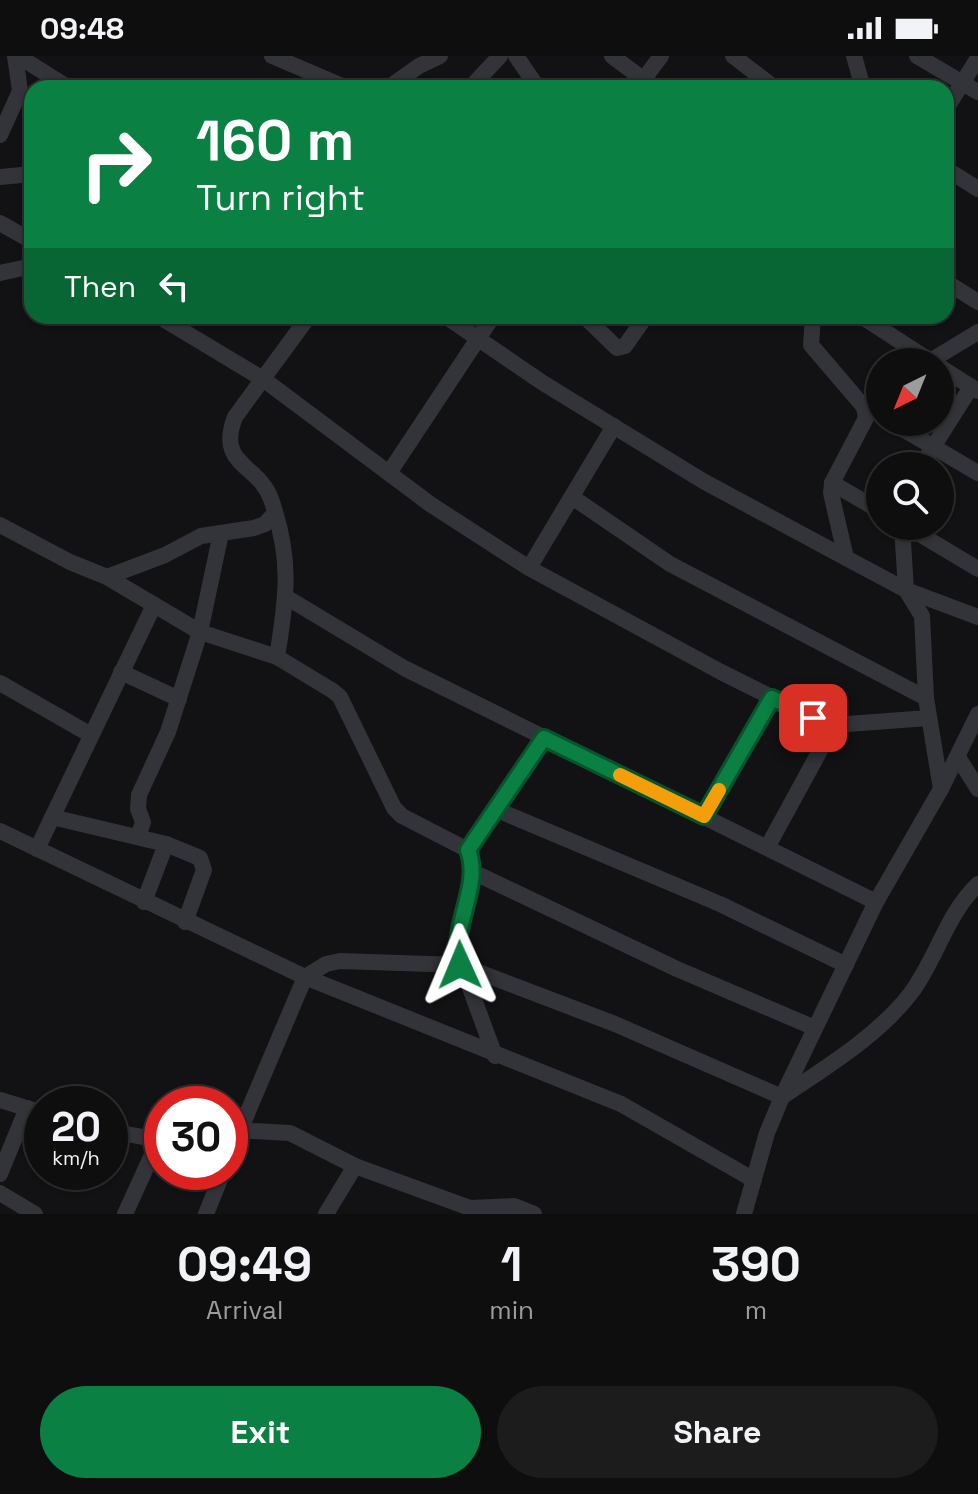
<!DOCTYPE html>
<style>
body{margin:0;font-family:"Space Grotesk",sans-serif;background:#1c1c1d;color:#f1f3f6;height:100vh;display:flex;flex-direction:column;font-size:30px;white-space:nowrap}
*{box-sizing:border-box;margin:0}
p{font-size:26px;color:#9b9c9e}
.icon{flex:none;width:44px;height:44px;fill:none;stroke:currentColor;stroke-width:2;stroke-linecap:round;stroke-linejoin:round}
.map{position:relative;height:1158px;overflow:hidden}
.details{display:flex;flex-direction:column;background:#0e0e0f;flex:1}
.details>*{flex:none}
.hud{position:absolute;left:24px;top:24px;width:930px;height:244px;border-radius:24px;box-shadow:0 2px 6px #0004,0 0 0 2px #2e2e2f;background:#0b8043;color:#fff;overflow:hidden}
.needle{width:52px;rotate:223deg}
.controls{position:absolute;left:866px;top:292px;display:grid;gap:16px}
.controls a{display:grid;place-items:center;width:88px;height:88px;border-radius:50%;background:#0e0e0f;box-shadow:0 2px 6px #0004,0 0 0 2px #2e2e2f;font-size:40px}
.speed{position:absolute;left:24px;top:1030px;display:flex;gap:16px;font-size:40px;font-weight:700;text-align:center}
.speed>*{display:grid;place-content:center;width:104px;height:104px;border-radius:50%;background:#0e0e0f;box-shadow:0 2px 6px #0004,0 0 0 2px #2e2e2f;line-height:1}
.speed small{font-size:20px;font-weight:400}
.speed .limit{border:12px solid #d22;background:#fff;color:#111}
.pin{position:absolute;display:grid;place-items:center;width:68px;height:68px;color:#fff;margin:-34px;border-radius:16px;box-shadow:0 4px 12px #0006}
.me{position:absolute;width:88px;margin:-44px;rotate:359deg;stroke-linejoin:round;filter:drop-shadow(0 0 6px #0008)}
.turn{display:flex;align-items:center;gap:28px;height:168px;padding:0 40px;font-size:36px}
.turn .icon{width:104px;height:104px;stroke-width:2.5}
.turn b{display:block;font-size:56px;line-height:68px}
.then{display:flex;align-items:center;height:76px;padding:0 40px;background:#0003;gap:16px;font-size:30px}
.eta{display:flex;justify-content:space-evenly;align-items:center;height:136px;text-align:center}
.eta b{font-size:48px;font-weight:700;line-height:56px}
.primary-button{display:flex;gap:16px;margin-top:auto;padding:16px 40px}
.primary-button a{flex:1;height:92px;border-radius:48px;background:#0b8043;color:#fff;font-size:32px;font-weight:700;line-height:92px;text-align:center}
.primary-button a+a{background:#1c1c1d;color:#f1f3f6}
.status{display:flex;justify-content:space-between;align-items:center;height:56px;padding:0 40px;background:#0e0e0f;direction:ltr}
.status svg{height:22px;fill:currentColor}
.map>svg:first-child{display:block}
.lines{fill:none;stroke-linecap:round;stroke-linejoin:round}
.minor{stroke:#333439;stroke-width:16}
.route-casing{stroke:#07532c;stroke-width:20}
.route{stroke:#0b8043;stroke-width:14}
.slow{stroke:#f59e0b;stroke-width:14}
</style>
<div class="status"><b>09:48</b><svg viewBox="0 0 49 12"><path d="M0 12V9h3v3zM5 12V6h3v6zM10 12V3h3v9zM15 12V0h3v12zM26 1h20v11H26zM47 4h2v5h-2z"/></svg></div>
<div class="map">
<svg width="978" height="1158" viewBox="0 0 978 1158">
<rect width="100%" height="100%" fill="#121214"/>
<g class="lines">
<g class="minor">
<polyline points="18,0 69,32"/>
<polyline points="272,0 347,32"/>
<polyline points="516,0 538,32"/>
<polyline points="612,0 655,32"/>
<polyline points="733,0 775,32"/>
<polyline points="854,0 863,32"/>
<polyline points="917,0 978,36"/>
<polyline points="638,31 661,0"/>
<polyline points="388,32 419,10 440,0"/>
<polyline points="470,32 500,0"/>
<polyline points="946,53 978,2"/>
<polyline points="0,79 20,35 15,0"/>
<polyline points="946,113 978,133"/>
<polyline points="0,121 32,118"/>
<polyline points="0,167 32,185"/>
<polyline points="0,217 32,210"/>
<polyline points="946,226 978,246"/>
<polyline points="158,260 263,323 430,448 529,512 721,616 813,662 834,669 928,662"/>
<polyline points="445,260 543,327 703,425 846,502"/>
<polyline points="584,260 617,292 625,290 646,260"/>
<polyline points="813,260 811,289 864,351 866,362 832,427 831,437 846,502 906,534 922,560 926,642 941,733 978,658"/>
<polyline points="861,260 932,306"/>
<polyline points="930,305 978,276"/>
<polyline points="940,311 978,335"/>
<polyline points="891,366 978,417"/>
<polyline points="921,410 971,331"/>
<polyline points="389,417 493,260"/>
<polyline points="832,427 880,455"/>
<polyline points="572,441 670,508 926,642"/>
<path d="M0,469L70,506L107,521L200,576L277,601L333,635L340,641L394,752L402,760L468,794C480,825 458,861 456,894L495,1000"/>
<polyline points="902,470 906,534 978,561"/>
<polyline points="906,470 978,513"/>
<polyline points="529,512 614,370"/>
<polyline points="107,521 165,499 201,480 254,472 265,468 275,457"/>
<polyline points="286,541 404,612 876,846"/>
<path d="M277,601C287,540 292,503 271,443C258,407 216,410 235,361L309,260"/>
<polyline points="121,616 179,643"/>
<polyline points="0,627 91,679"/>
<polyline points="958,701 978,733"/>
<polyline points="495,753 720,848 846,909"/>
<polyline points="704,760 772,642"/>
<polyline points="52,761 166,788 200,802 204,814 185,866"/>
<polyline points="0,775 305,921 621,1048 754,1124"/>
<polyline points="138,781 143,766 138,753 139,739 168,676 200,576 221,477"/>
<polyline points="768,790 834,669"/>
<polyline points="37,793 154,549"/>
<polyline points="468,794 544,682"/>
<polyline points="473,816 677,913 815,972"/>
<polyline points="144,846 166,788"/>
<polyline points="0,1044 42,1057"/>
<polyline points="233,1074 290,1077 355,1110 470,1152 514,1150 534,1158"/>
<polyline points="110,1075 143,1081 162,1079"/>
<path d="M230,1098L305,921L326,908L340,905L460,909L615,968L782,1041C826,1011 878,980 911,937C937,902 946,859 978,828"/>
<polyline points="0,1118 27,1052"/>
<polyline points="0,1137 35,1158"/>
<polyline points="125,1158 161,1079"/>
<polyline points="206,1158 223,1116"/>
<polyline points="326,1158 355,1110"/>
<polyline points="744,1158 767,1077 782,1041 876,846 941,733"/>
</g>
</g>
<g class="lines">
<g class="route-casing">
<path id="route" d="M460,909C450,869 482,831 468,794L544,682L704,760L772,642L813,662"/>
</g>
<use href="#route" class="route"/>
<polyline class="slow" points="620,719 704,760 719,734"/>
</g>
</svg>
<div class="controls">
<a><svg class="needle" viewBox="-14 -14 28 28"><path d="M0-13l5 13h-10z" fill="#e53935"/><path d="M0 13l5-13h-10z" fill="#9b9c9e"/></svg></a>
<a><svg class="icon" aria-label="search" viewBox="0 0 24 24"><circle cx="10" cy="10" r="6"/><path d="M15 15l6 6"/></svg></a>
</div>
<div class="speed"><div>20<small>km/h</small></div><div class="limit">30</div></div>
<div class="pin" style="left:813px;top:662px;background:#d93025"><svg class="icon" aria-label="arrive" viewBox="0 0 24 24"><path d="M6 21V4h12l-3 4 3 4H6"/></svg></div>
<svg class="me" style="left:460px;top:909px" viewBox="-20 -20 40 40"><path d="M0-17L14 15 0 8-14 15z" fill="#0b8043" stroke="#fff" stroke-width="4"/></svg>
<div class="hud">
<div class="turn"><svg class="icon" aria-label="right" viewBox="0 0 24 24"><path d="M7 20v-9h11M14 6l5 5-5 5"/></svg><div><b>160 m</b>Turn right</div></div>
<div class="then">Then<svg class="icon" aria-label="left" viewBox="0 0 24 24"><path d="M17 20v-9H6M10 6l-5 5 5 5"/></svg></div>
</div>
</div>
<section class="details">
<div class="eta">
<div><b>09:49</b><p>Arrival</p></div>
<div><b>1</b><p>min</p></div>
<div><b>390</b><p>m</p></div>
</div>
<div class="primary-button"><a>Exit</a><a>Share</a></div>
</section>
